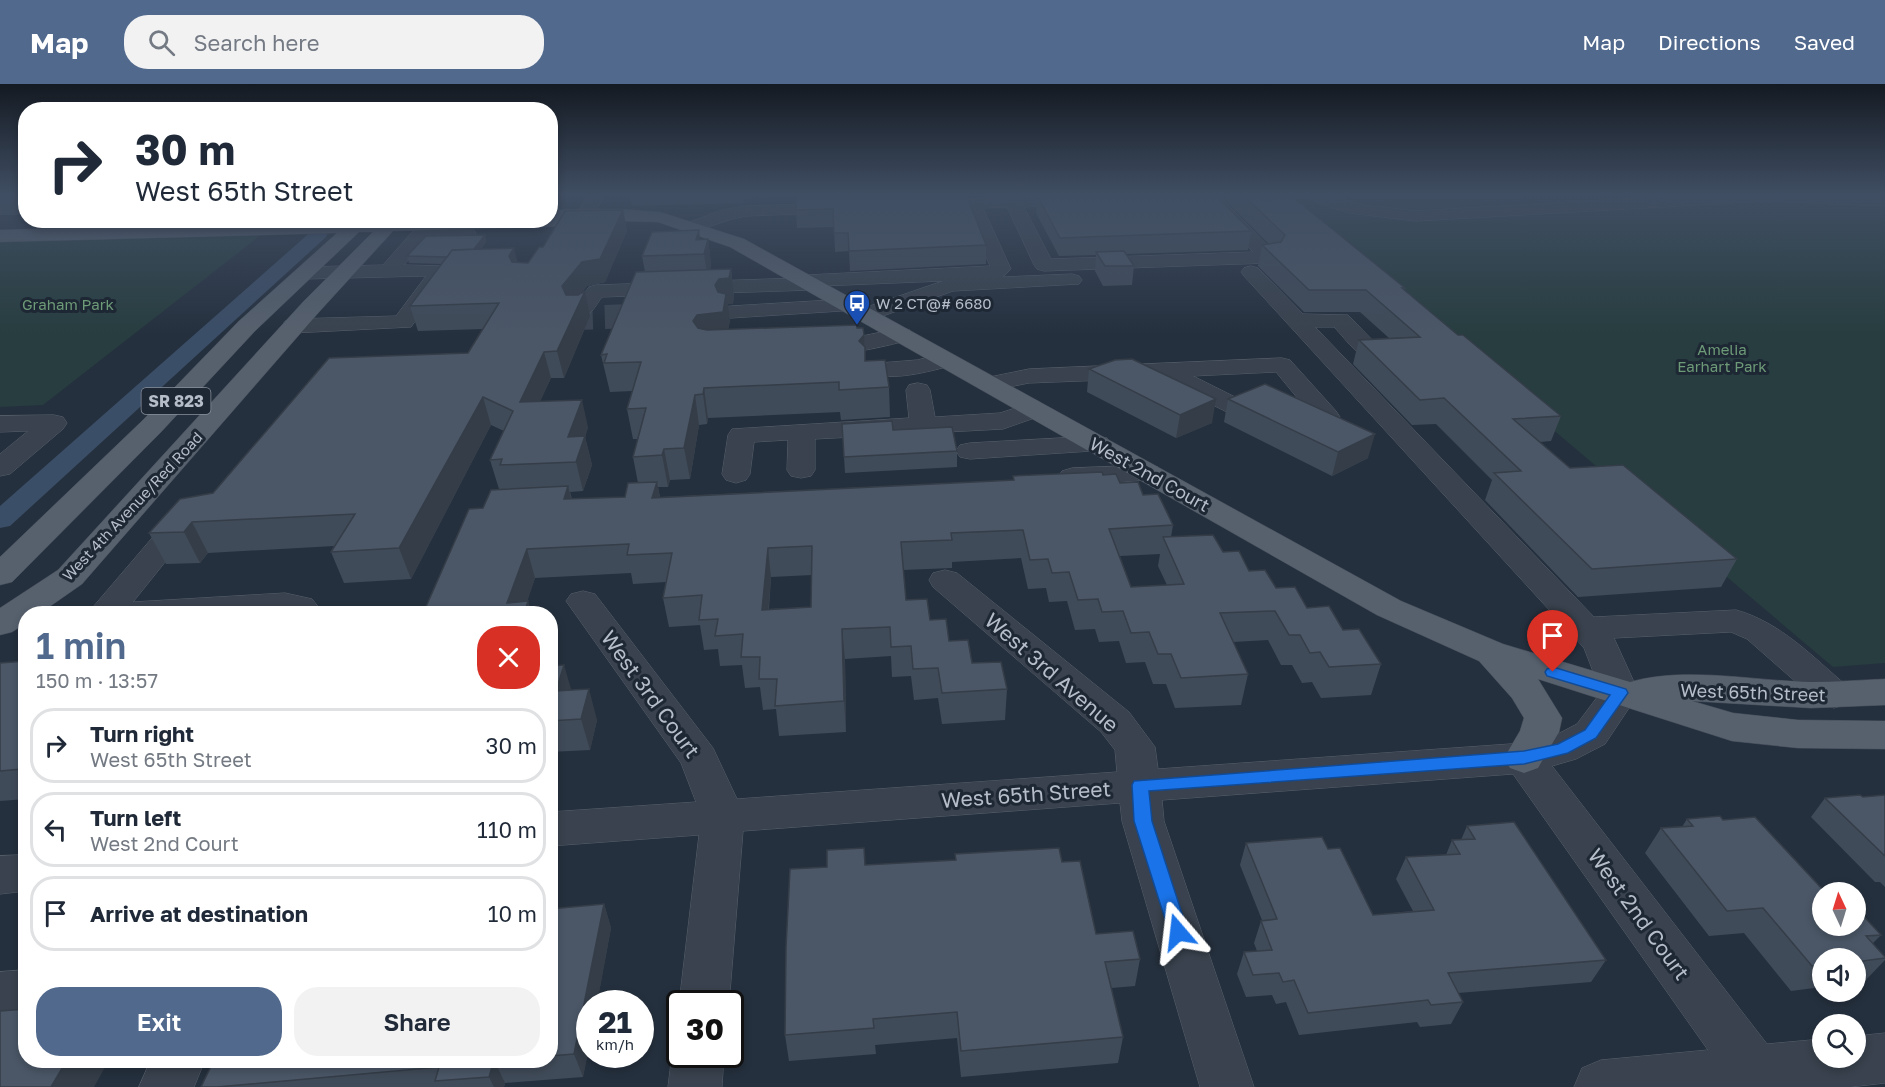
<!DOCTYPE html>
<meta charset="utf-8">
<style>
body{margin:0;font-family:"Golos Text",sans-serif;background:#f2f2f3;color:#1f2937;height:100vh;display:flex;flex-direction:column;font-size:22px;white-space:nowrap}
*{box-sizing:border-box;margin:0}
p{font-size:20px;color:#747a83}
.icon{flex:none;width:33px;height:33px;fill:none;stroke:currentColor;stroke-width:2;stroke-linecap:round;stroke-linejoin:round}
.map{position:relative;flex:1;overflow:hidden}
.side{position:absolute;left:18px;top:522px;width:540px;height:462px;display:flex;flex-direction:column;background:#fff;border-radius:24px;box-shadow:0 3px 9px #0003}
.side>*{flex:none}
.top-card{position:absolute;left:18px;top:18px;width:540px;height:126px;border-radius:24px;box-shadow:0 3px 9px #0003;background:#fff;color:#1f2937;overflow:hidden}
.needle{width:39px;rotate:356deg}
.controls{position:absolute;left:1812px;top:798px;display:grid;gap:12px}
.controls a{display:grid;place-items:center;width:54px;height:54px;border-radius:50%;background:#fff;box-shadow:0 3px 9px #0003;font-size:30px}
.speed{position:absolute;left:576px;top:906px;display:flex;gap:12px;font-size:30px;font-weight:700;text-align:center}
.speed>*{display:grid;place-content:center;width:78px;height:78px;border-radius:50%;background:#fff;box-shadow:0 3px 9px #0003;line-height:1}
.speed small{font-size:15px;font-weight:400}
.speed .limit{border:3px solid #111;border-radius:9px;background:#fff;color:#111}
.pin{position:absolute;display:grid;place-items:center;width:51px;height:51px;color:#fff;margin:-62px -26px;border-radius:50% 50% 50% 0;rotate:-45deg;box-shadow:0 0 6px #0007}
.pin .icon{rotate:45deg}
.me{position:absolute;width:66px;margin:-33px;rotate:343deg;stroke-linejoin:round;filter:drop-shadow(0 0 4px #0008)}
.turn{display:flex;align-items:center;gap:21px;height:126px;padding:0 18px;font-size:27px}
.turn .icon{width:78px;height:78px;stroke-width:2.5}
.turn b{display:block;font-size:42px;line-height:51px}
.round{display:grid;place-items:center;flex:none;width:63px;height:63px;border-radius:24px;background:#f2f2f3}
.summary{display:flex;align-items:center;justify-content:space-between;height:102px;padding:0 18px}
h1{font-size:36px;font-weight:600;line-height:45px;color:#51698d}
.button{display:flex;gap:12px;margin-top:auto;padding:12px 18px}
.button a{flex:1;height:69px;border-radius:24px;background:#51698d;color:#fff;font-size:24px;font-weight:600;line-height:69px;text-align:center}
.button a+a{background:#f2f2f3;color:#1f2937}
ul{padding:0;list-style:none}
li{display:flex;align-items:center;gap:18px;height:75px;margin:0 12px 9px;padding:0 6px;border:3px solid #e0e1e3;border-radius:24px}
li div{flex:1}
li b{display:block;font-size:22px}
li em{font-style:normal}
header{display:flex;align-items:center;gap:36px;box-sizing:border-box;height:84px;padding:0 30px;background:#51698d;color:#fff}
header strong{font-size:28px}
nav{display:flex;gap:33px;margin-inline-start:auto;font-size:21px}
.search{width:420px;height:54px;background:#f2f2f3;display:flex;align-items:center;gap:15px;box-sizing:border-box;padding:0 21px;border-radius:24px;color:#747a83;font-size:22px}
.map>svg:first-child{display:block}
.green{fill:#273d3f}
.lines{fill:none;stroke-linecap:round;stroke-linejoin:round}
.canal{fill:#3b4e67;fill-rule:evenodd}
.minor-tunnel{stroke:#3b4553;stroke-width:24;stroke-dasharray:24 12;stroke-linecap:butt}
.minor-casing{stroke:#57606c;stroke-width:1}
.major-casing{stroke:#424b58;stroke-width:1}
.minor{fill:#39424e;fill-rule:evenodd}
.major{fill:#57616e;fill-rule:evenodd}
.wall{fill:#404b59;fill-rule:evenodd}
.shaded-wall{fill:#343d48}
.building{fill:#4b5767;stroke:#343d48;stroke-width:1.5;fill-rule:evenodd}
.route{fill:#1a73e8;stroke:#114b97;stroke-width:1.5}
.labels{text-anchor:middle;dominant-baseline:central;stroke-width:6;stroke-linejoin:round;paint-order:stroke}
.far-poi-label{font-size:15px;fill:#b5bdc9;stroke:#1e2734;text-anchor:start}
.far-park-label{font-size:15px;fill:#6d9a77;stroke:#1e2734}
.far-street-label{font-size:15px;fill:#b5bdc9;stroke:#1e2734}
.shield{fill:#1e2734;stroke:#88909c;stroke-width:1.5}
.shield-label{font-size:16px;font-weight:bold;fill:#b5bdc9}
.street-label{font-size:18px;fill:#b5bdc9;stroke:#1e2734}
.near-street-label{font-size:21px;fill:#b5bdc9;stroke:#1e2734}
</style>
<header>
<strong>Map</strong>
<div class="search"><svg class="icon" aria-label="search" viewBox="0 0 24 24"><circle cx="10" cy="10" r="6"/><path d="M15 15l6 6"/></svg>Search here</div>
<nav><a>Map</a><a>Directions</a><a>Saved</a></nav>
</header>
<div class="map">
<svg width="1885" height="1003" viewBox="0 0 1885 1003">
<rect width="100%" height="100%" fill="#25303e"/>
<g class="green">
<polygon points="1275,110 1885,110 1885,579 1833,583"/>
<polygon points="261,151 43,321 0,323 0,157"/>
</g>
<g class="lines">
<polygon class="canal" points="320,144 328,149 326,153 10,442 0,444 0,422 314,145"/>
<polyline class="minor-tunnel" points="580,228 576,234 660,231"/>
<g class="minor-casing">
<g id="minor">
<polygon points="588,110 605,110 593,133 581,133 578,129"/>
<polygon points="1164,110 1282,110 1274,115 1171,118 1165,117 1163,113"/>
<polygon points="1303,110 1325,110 1362,121 1416,127 1707,110 1885,112 1885,122 1767,117 1416,137 1349,129 1318,119"/>
<path d="M1080,111L1086,112L1088,116L1086,120L1024,123L1051,175L1253,168L1210,122L1213,118H1225L1279,173L1276,177L1269,179L1044,187L1037,185L1034,181L1007,123L983,124L1011,185L1003,193L1072,190L1079,192L1082,196L1079,200L953,207L866,238L858,236L855,231L858,226L943,197L820,202L811,206L602,213C593,225 589,237 572,233L569,228L589,203L596,201L798,194L806,191L990,182L966,125L925,126L919,125L916,121L919,117Z"/>
<polygon points="840,119 846,120 849,124 846,128 746,132 732,135 693,148 687,147 684,143 687,139 722,126 746,122"/>
<polygon points="285,136 303,136 299,142 287,142"/>
<polygon points="467,144 473,145 476,149 473,153 424,156 404,181 448,182 451,186 411,243 293,249 285,247 282,242 285,237 293,235 396,232 426,192 304,195 297,193 294,189 297,185 304,183 383,181 413,147"/>
<path d="M1251,182L1258,184L1303,230L1348,231L1381,265L1385,270L1381,275C1361,280 1347,256 1334,243H1315L1594,533L1736,526C1780,538 1813,573 1847,602L1853,611L1847,620L1834,624L1821,620L1747,555L1731,548L1614,554L1639,609L1605,660L1576,675L1552,682L1767,960L1822,955V974H1856V952L1885,949V999L1850,1003H1574L1582,984L1601,976L1708,966L1513,690L1162,716L1164,737L1254,1003H1200L1122,737L1120,719L743,747L729,920H679L699,751L550,762V728L696,718L681,679L566,517L571,510L583,507L595,510L713,664L737,715L1117,688L1115,666L1101,648L933,503L929,496L933,489L945,486L957,489L1129,628L1155,663L1158,685L1524,659L1552,653L1577,640L1601,608L1584,564L1244,192L1241,188L1244,184Z"/>
<polygon points="849,215 857,216 860,221 857,226 731,234 723,233 720,228 723,223 731,222"/>
<path d="M902,244L910,246L913,251L910,256C880,263 843,274 812,266L809,261L812,256L857,253Z"/>
<path d="M946,269L954,271L958,276L954,281C927,288 895,297 867,290L863,285L867,280L917,276Z"/>
<polygon points="1282,274 1290,276 1336,327 1340,333 1336,339 1327,341 1318,339 1276,288 1193,292 1243,317 1247,322 1243,327 1234,330 1225,327 1158,294 1029,299 989,307 980,305 977,300 980,295 1029,285"/>
<polygon points="918,299 927,301 930,306 935,333 1000,329 1034,318 1043,321 1047,326 1043,331 1003,345 815,355 815,386 811,392 801,394 791,392 787,386 788,356 754,358 750,390 746,396 736,399 726,396 722,390 728,351 732,345 909,334 906,306 909,301"/>
<polygon points="54,331 63,333 67,339 63,345 10,390 0,392 0,370 28,347 0,348 0,332"/>
<polygon points="1097,352 1107,354 1111,360 1107,366 970,375 960,373 956,367 960,361 970,359"/>
<polygon points="1148,381 1158,383 1162,389 1158,395 1072,402 1062,399 1058,393 1062,387 1072,384"/>
<polygon points="187,423 198,426 202,432 133,518 285,509 312,515 324,530 87,530 176,426"/>
<polygon points="26,771 26,807 0,810 0,772"/>
<polygon points="26,886 26,932 0,934 0,888"/>
<polygon points="679,952 680,970 724,970 722,1003 668,1003 672,970"/>
<polygon points="151,976 205,976 194,1003 139,1003"/>
</g>
</g>
<g class="major-casing">
<path id="major" d="M619,125L660,128L744,155L1401,517L1503,560L1630,598C1686,582 1753,597 1811,598C1835,598 1860,596 1885,595V621L1811,624L1692,617L1733,629L1798,636L1885,637V665L1798,664L1732,657L1538,595L1562,634L1559,648L1538,684L1524,689L1510,684L1504,674L1520,647L1524,634L1512,614L1479,577L1377,531L730,163L658,138L583,136L581,141L575,142L393,147L319,228L82,500L39,530H26V539L12,548L0,551V524L58,486L303,218L373,148H359L255,247L161,348L12,498L0,501V473L143,336L239,237L337,149L0,158V146L350,136H550V126Z"/>
</g>
<use href="#minor" class="minor"/>
<use href="#major" class="major"/>
</g>
<g class="wall">
<rect x="0" y="110" width="26" height="21"/>
<polygon points="630,110 745,110 744,119 632,122"/>
<polygon points="798,110 1016,110 967,112 986,161 986,180 850,187 849,167 835,168 834,143 797,144 796,126 798,115"/>
<polygon points="1230,110 1286,110 1405,204 1405,207 1458,251 1561,332 1551,357 1540,358 1570,384 1737,475 1721,503 1578,513 1485,416 1492,396 1436,340 1412,341 1353,280 1359,256 1389,254 1360,228 1304,228 1258,182 1262,161 1269,160 1228,119"/>
<polygon points="1037,111 1251,147 1248,166 1126,170 1134,182 1132,201 1103,202 1095,187 1096,171 1059,172 1036,129"/>
<path d="M623,126L627,147L605,198L587,202L581,209L590,232L564,294H551L540,317L588,343L585,353L592,381L583,407L570,408L572,415L625,413L638,399L633,373L638,355H633L627,325L632,307L610,308L601,271L645,188L642,172L700,156L708,155L711,180L710,186L731,185L734,211L733,220H728L730,236L728,246L863,244L865,277L889,303L890,333L841,336L840,328L708,334L707,340L699,341L690,395L670,396L668,403H658L660,413L1013,396V392L1103,391L1143,411L1173,441L1171,453L1223,468L1276,504L1343,546L1381,580L1371,611L1321,614L1312,598L1302,599L1292,581H1281L1268,556L1233,558L1248,590L1241,621L1175,624L1166,600H1153L1145,578L1126,579L1119,557L1099,558L1095,545L1075,546L1067,517L1049,518L1046,504L1028,505L1021,474L952,478V484L903,486L906,516L930,536L949,557L972,579L1007,605L1005,636L942,640L938,614L914,616L911,592L892,593L891,572L845,575L846,648L779,652L776,625L763,626L760,603L745,604L742,581L720,582L718,565L704,566L700,541L669,543L663,514L666,498L633,500L631,489L535,494L527,517L532,530H427L425,525L483,424L499,405L490,376L504,347L491,341L411,495L344,499L331,468L334,462L208,469L200,479L166,480L149,449L213,409L468,269L483,245L418,247L410,222L442,180L409,179L407,172L485,151L486,158L481,165L518,178L528,179L543,163ZM1160,470L1158,482L1167,501L1131,503L1120,472ZM812,491L811,523L769,525L771,493Z"/>
<polygon points="1089,285 1212,339 1176,354 1087,308"/>
<polygon points="1228,315 1368,374 1332,392 1224,338"/>
<polygon points="842,340 893,346 957,367 957,383 845,389"/>
<polygon points="550,565 555,582 571,606 597,636 590,666 550,668"/>
<polygon points="26,577 26,715 0,717 0,579"/>
<polygon points="1885,711 1885,803 1880,798 1875,798 1811,733 1825,714 1863,713"/>
<polygon points="1687,735 1723,736 1825,808 1881,851 1872,860 1885,873 1885,876 1863,899 1856,900 1856,874 1822,874 1822,903 1791,907 1744,849 1709,852 1645,769 1661,744 1682,743"/>
<polygon points="1467,742 1606,876 1591,898 1458,909 1463,918 1451,940 1420,943 1417,938 1299,951 1286,918 1276,920 1272,911 1246,913 1237,890 1244,868 1257,867 1254,859 1261,837 1262,836 1240,781 1246,759 1328,765 1373,831 1413,827 1396,795 1406,773 1446,771 1452,756 1461,756"/>
<polygon points="955,770 1062,778 1096,850 1140,875 1135,902 1111,904 1123,953 1118,979 961,993 957,954 875,961 876,970 789,977 785,951 827,783 955,776"/>
<polygon points="604,820 611,844 583,993 505,999 504,1003 201,1003 214,976 550,976 550,825"/>
</g>
<g class="shaded-wall">
<polygon points="623,126 627,147 605,198 587,202 567,227 562,202"/>
<polygon points="699,146 702,170 696,156"/>
<polygon points="485,151 486,158 468,182 466,176"/>
<polygon points="708,155 711,180 708,195 704,170"/>
<polygon points="514,164 520,187 515,195 509,172"/>
<polygon points="731,185 734,211 733,220 728,220 730,236 726,255 697,265 693,237 715,201 719,195"/>
<polygon points="585,207 590,232 564,294 557,267"/>
<polygon points="864,251 865,279 859,257"/>
<polygon points="544,268 551,294 527,346 520,318"/>
<polygon points="704,304 708,334 707,340 703,310"/>
<polygon points="695,311 699,341 690,395 684,364"/>
<polygon points="483,313 491,341 411,495 399,464"/>
<polygon points="1216,315 1212,339 1176,354 1180,331"/>
<polygon points="582,316 588,343 585,353 592,381 583,407 576,378 568,353"/>
<polygon points="1375,350 1368,374 1332,392 1338,368"/>
<polygon points="664,365 670,396 668,403 662,371"/>
<polygon points="657,398 662,425 652,414"/>
<polygon points="568,402 575,430 564,415"/>
<polygon points="192,438 208,469 200,479 184,448"/>
<polygon points="768,464 771,493 766,555 762,526"/>
<polygon points="527,465 535,494 523,530 507,519"/>
<polygon points="528,517 532,530 524,530"/>
<polygon points="842,545 845,575 846,648 844,617"/>
<polygon points="550,565 558,590 550,611"/>
<polygon points="564,581 573,612 556,607"/>
<polygon points="589,605 597,636 590,666 581,635"/>
<polygon points="26,680 26,690 22,685"/>
<polygon points="604,820 611,844 597,920 590,920 590,960 583,993 574,970"/>
<polygon points="67,976 109,976 94,1003 51,1003"/>
<polygon points="494,976 505,999 504,1003 494,1003 489,993"/>
</g>
<g class="building">
<polygon points="951,110 966,110 986,161 849,167 848,149 834,149 833,125 796,126 796,115"/>
<polygon points="1068,110 1215,110 1251,147 1060,154 1037,111"/>
<polygon points="1242,110 1286,110 1290,113 1293,113 1405,204 1402,204 1458,251 1463,251 1561,332 1513,335 1570,384 1623,381 1737,475 1592,485 1494,389 1521,387 1444,314 1420,316 1359,256 1420,253 1366,206 1309,206 1262,161 1281,158 1285,151"/>
<polygon points="623,126 600,175 582,178 562,202 566,211 578,211 585,207 557,267 544,268 520,318 582,316 568,353 585,352 576,378 500,381 502,375 490,376 513,327 483,313 399,464 331,468 355,430 192,438 184,448 149,449 180,415 213,409 329,274 468,269 499,219 410,222 452,166 514,164 509,172 512,178 528,179 539,163 543,163 565,127"/>
<polygon points="699,146 696,156 708,155 704,170 642,172 652,148"/>
<polygon points="485,151 474,165 452,166 447,173 407,172 426,152"/>
<polygon points="1124,167 1134,182 1105,182 1096,168"/>
<polygon points="731,185 729,194 719,195 715,201 718,208 726,210 723,228 697,231 693,237 698,244 707,246 857,241 857,244 863,244 864,251 859,257 865,263 865,277 885,276 889,303 839,306 839,298 704,304 703,310 695,311 684,364 664,365 662,371 633,373 646,324 627,325 641,278 604,279 607,270 601,271 636,188"/>
<polygon points="1132,275 1216,315 1180,331 1089,285 1115,276"/>
<polygon points="1265,300 1375,350 1338,368 1228,315"/>
<polygon points="892,337 893,346 952,343 957,367 844,373 842,340"/>
<path d="M1102,388L1103,391L1116,390L1120,399L1138,398L1143,411L1158,410L1173,441L1109,445L1131,503L1184,500L1163,453L1213,451L1223,468L1239,467L1249,487L1265,486L1276,504L1295,503L1307,524L1329,522L1343,546L1359,545L1381,580L1329,583L1320,568L1310,569L1300,551H1289L1275,527L1220,529L1248,590L1181,594L1171,570H1158L1149,548L1131,549L1123,527L1102,528L1098,515L1078,516L1069,488L1052,489L1048,475L1030,476L1023,446L951,449L952,456L901,458L906,516L927,515L930,536L946,535L949,557L968,556L972,579L1001,578L1007,605L942,609L938,584L913,585L911,562L891,563L890,543L842,545L844,617L775,622L777,595H759L760,573H741L743,550L715,552L718,535L699,536L702,511L663,514L672,469L627,471L629,460L527,465L507,519L528,517L524,530H464L467,523L425,525L469,425L483,424L491,406L568,402L564,415L625,413L628,399L657,398L652,414L1014,396L1013,392ZM812,462L811,523L762,526L768,464Z"/>
<polygon points="26,577 26,680 22,685 0,687 0,579"/>
<polygon points="564,581 556,607 589,605 581,635 550,637 550,582"/>
<polygon points="1860,711 1863,713 1885,711 1885,772 1825,714"/>
<polygon points="1720,732 1723,736 1755,733 1825,808 1822,808 1822,842 1856,842 1856,824 1881,851 1866,852 1885,873 1885,874 1856,878 1856,874 1822,874 1822,881 1812,882 1763,824 1727,827 1661,744 1693,742 1687,735"/>
<polygon points="1514,738 1606,876 1448,889 1463,918 1431,921 1428,916 1308,929 1294,896 1283,898 1279,889 1253,891 1244,868 1272,866 1261,837 1277,835 1246,759 1322,753 1328,765 1340,764 1373,831 1434,826 1406,773 1460,770 1452,756 1475,755 1467,742"/>
<polygon points="864,764 865,781 956,776 955,770 1059,764 1062,778 1080,777 1096,850 1133,847 1140,875 1105,878 1123,953 961,967 957,928 873,935 874,944 785,951 786,863 790,785 827,783 827,766"/>
<polygon points="604,820 574,970 550,972 550,825"/>
<polygon points="26,925 26,976 67,976 51,1003 0,1003 0,927"/>
<polygon points="214,976 494,976 489,993 435,997 439,983 217,1003 201,1003"/>
</g>
<linearGradient id="sky" x2="0" y2="1"><stop stop-color="#141a22"/><stop offset="0.44" stop-color="#404e63"/><stop offset="1" stop-color="#404e63" stop-opacity="0"/></linearGradient>
<rect width="1885" height="251" fill="url(#sky)"/>
<polygon class="route" points="1553,583 1626,605 1628,609 1596,654 1568,669 1524,680 1149,707 1152,737 1188,848 1185,854 1178,856 1171,854 1134,737 1132,701 1134,697 1524,667 1558,660 1585,646 1610,611 1547,592 1545,588 1547,585"/>
<defs>
<g id="bus-pin" transform="scale(1.35)"><path d="M0 17L-7.5 6A9.5 9.5 0 1 1 7.5 6Z" fill="#1a4fb4" stroke="#1e2734"/><path d="M-5-6H5V4H4V6H2V4H-2V6H-4V4H-5ZM-3.5-4V0h7V-4ZM-3.5 1.2v1.5H-2V1.2ZM2 1.2v1.5H3.5V1.2Z" fill="#fff"/></g>
</defs>
<g fill-rule="evenodd">
<use href="#bus-pin" x="857" y="219"/>
</g>
<g class="labels">
<g class="far-poi-label">
<text x="876" y="219">W 2 CT@# 6680</text>
</g>
<g class="far-park-label">
<text x="68" y="220">Graham Park</text>
<text x="1722" y="265">Amelia<tspan x="1722" dy="17">Earhart Park</tspan></text>
</g>
<g class="far-street-label">
<text transform="translate(132 422) rotate(-47)">West 4th Avenue/Red Road</text>
</g>
<rect class="shield" x="141.5" y="304" width="69" height="26" rx="4.5"/>
<g class="shield-label">
<text x="176" y="317">SR 823</text>
</g>
<g class="street-label">
<text transform="translate(1150 390) rotate(29)">West 2nd Court</text>
<text transform="translate(1753 608) rotate(2)">West 65th Street</text>
</g>
<g class="near-street-label">
<text transform="translate(1052 588) rotate(41)">West 3rd Avenue</text>
<text transform="translate(651 610) rotate(54)">West 3rd Court</text>
<text transform="translate(1026 710) rotate(-4)">West 65th Street</text>
<text transform="translate(1639 830) rotate(54)">West 2nd Court</text>
</g>
</g>
</svg>
<div class="controls">
<a><svg class="needle" viewBox="-14 -14 28 28"><path d="M0-13l5 13h-10z" fill="#e53935"/><path d="M0 13l5-13h-10z" fill="#747a83"/></svg></a>
<a><svg class="icon" aria-label="sound" viewBox="0 0 24 24"><path d="M4 9h4l5-4v14l-5-4H4zM17 9q2 3 0 6"/></svg></a>
<a><svg class="icon" aria-label="search" viewBox="0 0 24 24"><circle cx="10" cy="10" r="6"/><path d="M15 15l6 6"/></svg></a>
</div>
<div class="speed"><div>21<small>km/h</small></div><div class="limit">30</div></div>
<div class="pin" style="left:1553px;top:588px;background:#d93025"><svg class="icon" aria-label="arrive" viewBox="0 0 24 24"><path d="M6 21V4h12l-3 4 3 4H6"/></svg></div>
<svg class="me" style="left:1178px;top:848px" viewBox="-20 -20 40 40"><path d="M0-17L14 15 0 8-14 15z" fill="#1a73e8" stroke="#fff" stroke-width="4"/></svg>
<div class="top-card">
<div class="turn"><svg class="icon" aria-label="right" viewBox="0 0 24 24"><path d="M7 20v-9h11M14 6l5 5-5 5"/></svg><div><b>30 m</b>West 65th Street</div></div>
</div>
<section class="side">
<div class="summary"><div><h1>1 min</h1><p>150 m · 13:57</p></div><a class="round" style="background:#d93025;color:#fff"><svg class="icon" aria-label="close" viewBox="0 0 24 24"><path d="M6 6l12 12M18 6L6 18"/></svg></a></div>
<ul>
<li><svg class="icon" aria-label="right" viewBox="0 0 24 24"><path d="M7 20v-9h11M14 6l5 5-5 5"/></svg><div><b>Turn right</b><p>West 65th Street</p></div><em>30 m</em></li>
<li><svg class="icon" aria-label="left" viewBox="0 0 24 24"><path d="M17 20v-9H6M10 6l-5 5 5 5"/></svg><div><b>Turn left</b><p>West 2nd Court</p></div><em>110 m</em></li>
<li><svg class="icon" aria-label="arrive" viewBox="0 0 24 24"><path d="M6 21V4h12l-3 4 3 4H6"/></svg><div><b>Arrive at destination</b></div><em>10 m</em></li>
</ul>
<div class="button"><a>Exit</a><a>Share</a></div>
</section>
</div>
